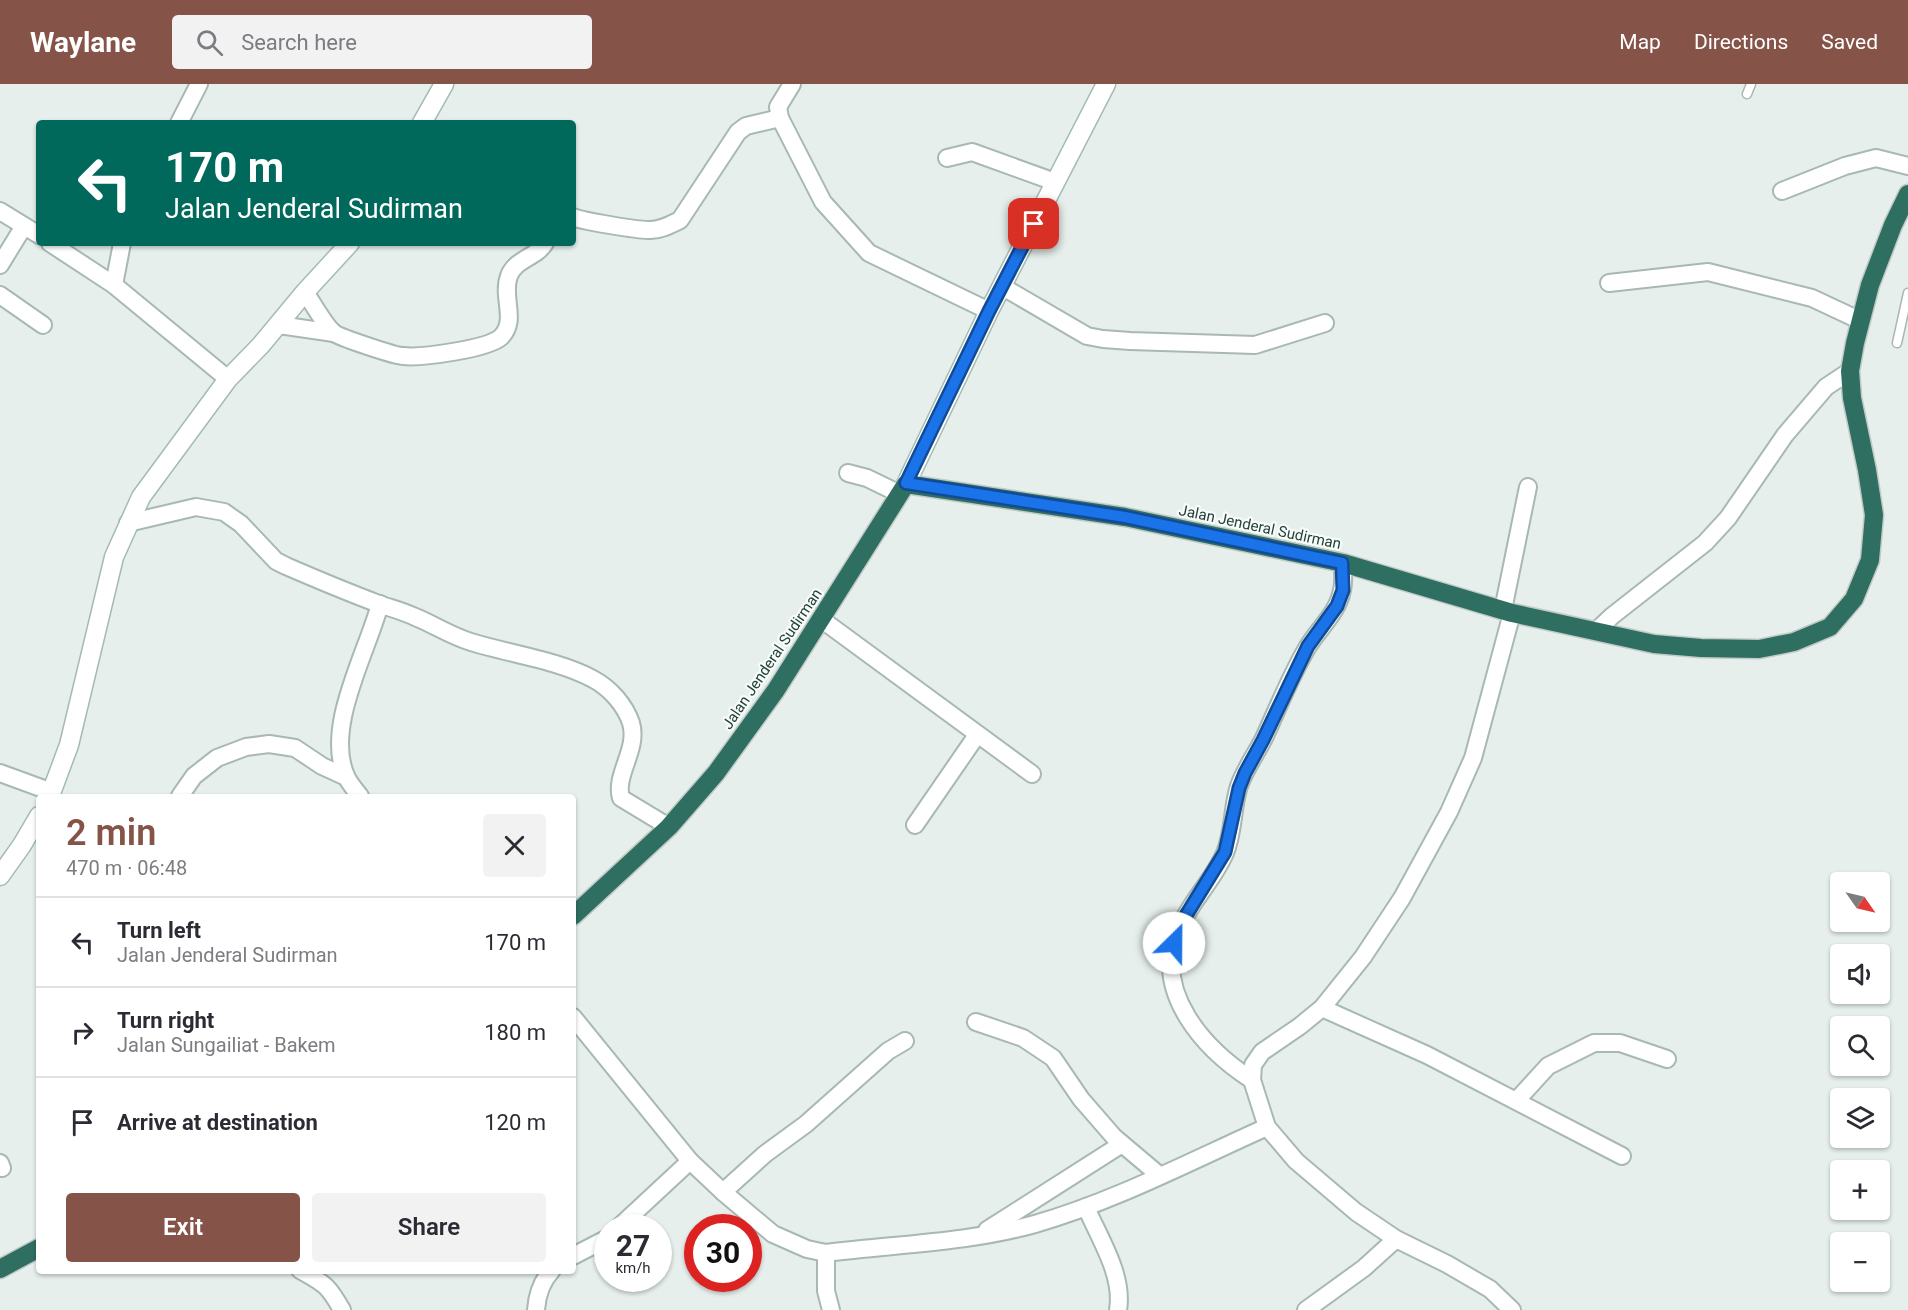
<!DOCTYPE html>
<meta charset="utf-8">
<style>
body{margin:0;font-family:Roboto,sans-serif;background:#f2f2f3;color:#2b2b33;height:100vh;display:flex;flex-direction:column;font-size:22px;white-space:nowrap}
*{box-sizing:border-box;margin:0}
p{font-size:20px;color:#7c7c81}
.icon{flex:none;width:33px;height:33px;fill:none;stroke:currentColor;stroke-width:2;stroke-linecap:round;stroke-linejoin:round}
.map{position:relative;flex:1;overflow:hidden}
.drawer{position:absolute;left:36px;top:710px;width:540px;height:480px;display:flex;flex-direction:column;background:#fff;border-radius:6px;box-shadow:0 2px 4px #0004}
.drawer>*{flex:none}
.banner{position:absolute;left:36px;top:36px;width:540px;height:126px;border-radius:6px;box-shadow:0 2px 4px #0004;background:#00695c;color:#fff;overflow:hidden}
.needle{width:39px;rotate:124deg}
.buttons{position:absolute;left:1830px;top:788px;display:grid;gap:12px}
.buttons a{display:grid;place-items:center;width:60px;height:60px;border-radius:6px;background:#fff;box-shadow:0 2px 4px #0004;font-size:30px}
.speed{position:absolute;left:594px;top:1130px;display:flex;gap:12px;font-size:30px;font-weight:700;text-align:center}
.speed>*{display:grid;place-content:center;width:78px;height:78px;border-radius:50%;background:#fff;box-shadow:0 2px 4px #0004;line-height:1}
.speed small{font-size:15px;font-weight:400}
.speed .limit{border:9px solid #d22;background:#fff;color:#111}
.pin{position:absolute;display:grid;place-items:center;width:51px;height:51px;color:#fff;margin:-26px;border-radius:12px;box-shadow:0 3px 9px #0006}
.me{position:absolute;width:66px;margin:-33px;rotate:23deg;stroke-linejoin:round;filter:drop-shadow(0 0 4px #0008)}
.turn{display:flex;align-items:center;gap:21px;height:126px;padding:0 30px;font-size:27px}
.turn .icon{width:78px;height:78px;stroke-width:2.5}
.turn b{display:block;font-size:42px;line-height:51px}
.round{display:grid;place-items:center;flex:none;width:63px;height:63px;border-radius:6px;background:#f2f2f3}
.head{display:flex;align-items:center;justify-content:space-between;height:102px;padding:0 30px}
h1{font-size:36px;font-weight:600;line-height:45px;color:#855347}
.button{display:flex;gap:12px;margin-top:auto;padding:12px 30px}
.button a{flex:1;height:69px;border-radius:6px;background:#855347;color:#fff;font-size:24px;font-weight:600;line-height:69px;text-align:center}
.button a+a{background:#f2f2f3;color:#2b2b33}
ul{padding:0;list-style:none}
li{display:flex;align-items:center;gap:18px;height:90px;padding:0 30px;border-top:2px solid #e1e1e2}
li div{flex:1}
li b{display:block;font-size:22px}
li em{font-style:normal}
header{display:flex;align-items:center;gap:36px;box-sizing:border-box;height:84px;padding:0 30px;background:#855347;color:#fff}
header strong{font-size:28px}
nav{display:flex;gap:33px;margin-inline-start:auto;font-size:21px}
.search{width:420px;height:54px;background:#f2f2f3;display:flex;align-items:center;gap:15px;box-sizing:border-box;padding:0 21px;border-radius:6px;color:#7c7c81;font-size:22px}
.map>svg:first-child{display:block}
.lines{fill:none;stroke-linecap:round;stroke-linejoin:round}
.lane-casing{stroke:#a8b8b2;stroke-width:11}
.street-casing{stroke:#a8b8b2;stroke-width:20}
.secondary-casing{stroke:#a4bbb3;stroke-width:21}
.highway-casing{stroke:#c2cac8;stroke-width:21}
.lane{stroke:#fff;stroke-width:8}
.street{stroke:#fff;stroke-width:16}
.secondary{stroke:#fff;stroke-width:18}
.highway{stroke:#2f6f62;stroke-width:18}
.route-casing{stroke:#114b97;stroke-width:15}
.route{stroke:#1a73e8;stroke-width:10}
.labels{text-anchor:middle;dominant-baseline:central;stroke-width:4.5;stroke-linejoin:round;paint-order:stroke}
.street-label{font-size:15px;fill:#24423a;stroke:#f7fbf9}
</style>
<header>
<strong>Waylane</strong>
<div class="search"><svg class="icon" aria-label="search" viewBox="0 0 24 24"><circle cx="10" cy="10" r="6"/><path d="M15 15l6 6"/></svg>Search here</div>
<nav><a>Map</a><a>Directions</a><a>Saved</a></nav>
</header>
<div class="map">
<svg width="1908" height="1226" viewBox="0 0 1908 1226">
<rect width="100%" height="100%" fill="#e6efeb"/>
<g class="lines">
<g class="lane-casing">
<g id="lane">
<polyline points="1747,10 1751,0"/>
<polyline points="1897,259 1908,209"/>
</g>
</g>
<g class="street-casing">
<g id="street">
<polyline points="792,0 778,23 780,34 823,118 869,169 989,227"/>
<polyline points="179,39 199,0"/>
<polyline points="947,74 972,68 1055,98"/>
<polyline points="1782,107 1845,82 1876,74 1908,82"/>
<polyline points="0,127 39,151"/>
<path d="M573,133C581,137 638,146 648,146C659,147 670,141 680,136L738,48L746,42L780,34"/>
<polyline points="50,159 114,201 228,295"/>
<polyline points="0,181 24,142"/>
<polyline points="1609,199 1708,188 1812,214 1861,237"/>
<polyline points="114,201 122,159"/>
<polyline points="1003,203 1087,252 1103,255 1130,257 1255,261 1325,239"/>
<path d="M305,208C312,218 325,242 334,249C339,253 395,272 403,272C421,274 488,265 501,253C518,236 501,213 509,192C515,175 536,174 545,159"/>
<polyline points="0,211 43,241"/>
<polyline points="279,241 334,249"/>
<polyline points="848,389 867,394 900,410"/>
<path d="M128,439L196,423L224,428L241,440L276,477L286,482C316,495 347,508 379,520C390,524 402,527 413,532C433,540 451,552 471,558C510,570 557,576 593,595C610,604 625,621 631,639C639,665 614,691 621,714L669,743"/>
<polyline points="1503,526 1528,403"/>
<polyline points="1512,529 1473,674 1449,728 1402,814 1363,873 1322,924 1300,942 1262,968 1253,981 1252,996 1267,1043 1296,1077 1356,1128 1396,1155 1447,1180 1490,1205 1512,1226"/>
<polyline points="821,535 1032,690"/>
<polyline points="1596,547 1612,532 1705,459 1728,434 1785,351 1826,303 1850,287"/>
<polyline points="0,689 52,708"/>
<polyline points="180,712 194,692 217,674 246,663 269,660 295,664 322,682 346,693"/>
<path d="M360,712C356,707 350,700 347,694C323,645 367,569 380,520"/>
<polyline points="915,741 977,651"/>
<polyline points="1322,924 1427,971 1622,1072"/>
<path d="M573,933L690,1077L723,1108L773,1150L807,1165L826,1169C896,1160 967,1159 1035,1140C1115,1117 1191,1077 1267,1043"/>
<polyline points="976,938 1023,954 1053,974 1081,1015 1114,1053 1159,1091"/>
<path d="M1252,996C1204,965 1152,908 1178,847C1189,819 1213,797 1225,769C1234,748 1232,723 1239,702C1245,685 1256,670 1264,654C1278,624 1290,593 1307,564C1318,545 1338,529 1342,506C1344,498 1343,488 1343,479"/>
<polyline points="1517,1016 1548,982 1594,959 1620,959 1667,975"/>
<polyline points="0,1079 2,1084"/>
<polyline points="723,1108 765,1070 806,1040 888,967 905,957"/>
<path d="M1086,1123C1099,1154 1124,1191 1118,1226"/>
<polyline points="619,1143 690,1077"/>
<polyline points="987,1146 1122,1060"/>
<polyline points="826,1169 826,1207 831,1226"/>
<polyline points="573,1172 608,1154"/>
<path d="M300,1186C325,1200 328,1201 342,1226"/>
<path d="M536,1226C537,1211 541,1198 552,1186"/>
<polyline points="1306,1226 1364,1184 1396,1155"/>
</g>
</g>
<g class="secondary-casing">
<g id="secondary">
<polyline points="422,39 444,0"/>
<polyline points="906,400 989,227 1106,0"/>
<polyline points="50,712 69,661 114,473 141,413 228,295 261,261 305,208 350,159"/>
<polyline points="0,792 22,761 39,732"/>
</g>
</g>
<g class="highway-casing">
<g id="highway">
<polyline points="573,832 669,743 716,689 776,606 906,400 1125,433 1343,479 1512,529 1654,560 1701,564 1759,565 1794,558 1830,543 1854,515 1870,476 1874,431 1867,386 1852,314 1850,287 1855,259 1870,201 1893,141 1908,110"/>
<polyline points="0,1185 39,1164"/>
</g>
</g>
<use href="#lane" class="lane"/>
<use href="#street" class="street"/>
<use href="#secondary" class="secondary"/>
<use href="#highway" class="highway"/>
</g>
<g class="lines">
<g class="route-casing">
<polyline id="route" points="1034,140 989,227 906,399 1125,433 1342,479 1343,506 1337,522 1308,562 1263,656 1245,689 1239,704 1225,768 1185,833 1177,847 1174,859"/>
</g>
<use href="#route" class="route"/>
</g>
<g class="labels">
<g class="street-label">
<text transform="translate(1260 443) rotate(12)">Jalan Jenderal Sudirman</text>
<text transform="translate(772 575) rotate(-56)">Jalan Jenderal Sudirman</text>
</g>
</g>
</svg>
<div class="buttons">
<a><svg class="needle" viewBox="-14 -14 28 28"><path d="M0-13l5 13h-10z" fill="#e53935"/><path d="M0 13l5-13h-10z" fill="#7c7c81"/></svg></a>
<a><svg class="icon" aria-label="sound" viewBox="0 0 24 24"><path d="M4 9h4l5-4v14l-5-4H4zM17 9q2 3 0 6"/></svg></a>
<a><svg class="icon" aria-label="search" viewBox="0 0 24 24"><circle cx="10" cy="10" r="6"/><path d="M15 15l6 6"/></svg></a>
<a><svg class="icon" aria-label="layers" viewBox="0 0 24 24"><path d="M12 4l9 5-9 5-9-5zM3 14l9 5 9-5"/></svg></a>
<a>+</a>
<a>−</a>
</div>
<div class="speed"><div>27<small>km/h</small></div><div class="limit">30</div></div>
<div class="pin" style="left:1034px;top:140px;background:#d93025"><svg class="icon" aria-label="arrive" viewBox="0 0 24 24"><path d="M6 21V4h12l-3 4 3 4H6"/></svg></div>
<svg class="me" style="left:1174px;top:859px" viewBox="-20 -20 40 40"><circle r="19" fill="#fff"/><path d="M0-13L10 11 0 6-10 11z" fill="#1a73e8"/></svg>
<div class="banner">
<div class="turn"><svg class="icon" aria-label="left" viewBox="0 0 24 24"><path d="M17 20v-9H6M10 6l-5 5 5 5"/></svg><div><b>170 m</b>Jalan Jenderal Sudirman</div></div>
</div>
<section class="drawer">
<div class="head"><div><h1>2 min</h1><p>470 m · 06:48</p></div><a class="round"><svg class="icon" aria-label="close" viewBox="0 0 24 24"><path d="M6 6l12 12M18 6L6 18"/></svg></a></div>
<ul>
<li><svg class="icon" aria-label="left" viewBox="0 0 24 24"><path d="M17 20v-9H6M10 6l-5 5 5 5"/></svg><div><b>Turn left</b><p>Jalan Jenderal Sudirman</p></div><em>170 m</em></li>
<li><svg class="icon" aria-label="right" viewBox="0 0 24 24"><path d="M7 20v-9h11M14 6l5 5-5 5"/></svg><div><b>Turn right</b><p>Jalan Sungailiat - Bakem</p></div><em>180 m</em></li>
<li><svg class="icon" aria-label="arrive" viewBox="0 0 24 24"><path d="M6 21V4h12l-3 4 3 4H6"/></svg><div><b>Arrive at destination</b></div><em>120 m</em></li>
</ul>
<div class="button"><a>Exit</a><a>Share</a></div>
</section>
</div>
